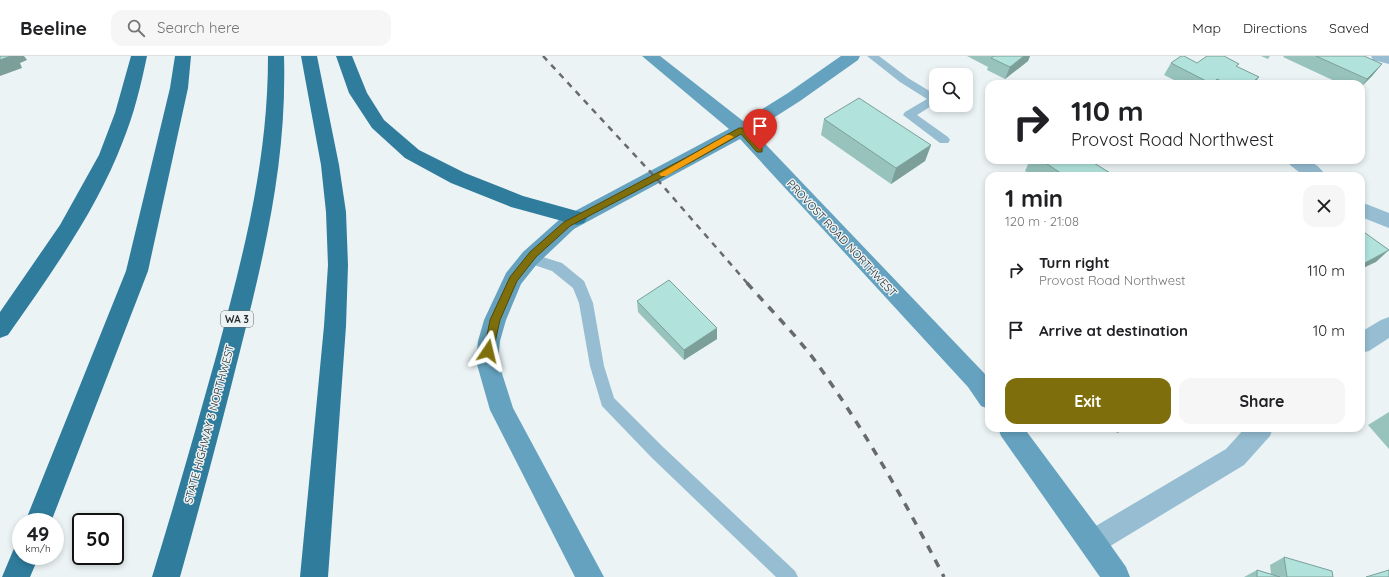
<!DOCTYPE html>
<meta charset="utf-8">
<style>
body{margin:0;font-family:Quicksand,sans-serif;background:#f6f6f6;color:#202124;height:100vh;display:flex;flex-direction:column;font-size:15px;white-space:nowrap}
*{box-sizing:border-box;margin:0}
p{font-size:13px;color:#757577}
.icon{flex:none;width:22px;height:22px;fill:none;stroke:currentColor;stroke-width:2;stroke-linecap:round;stroke-linejoin:round}
.map{position:relative;flex:1;overflow:hidden}
.sheet{position:absolute;left:985px;top:116px;width:380px;height:260px;display:flex;flex-direction:column;background:#fff;border-radius:12px;box-shadow:0 2px 6px #0003}
.sheet>*{flex:none}
.top-card{position:absolute;left:985px;top:24px;width:380px;height:84px;border-radius:12px;box-shadow:0 2px 6px #0003;background:#fff;color:#202124;overflow:hidden}
.controls{position:absolute;left:929px;top:12px;display:grid;gap:8px}
.controls a{display:grid;place-items:center;width:44px;height:44px;border-radius:8px;background:#fff;box-shadow:0 2px 6px #0003;font-size:20px}
.speed{position:absolute;left:12px;top:457px;display:flex;gap:8px;font-size:20px;font-weight:700;text-align:center}
.speed>*{display:grid;place-content:center;width:52px;height:52px;border-radius:50%;background:#fff;box-shadow:0 2px 6px #0003;line-height:1}
.speed small{font-size:10px;font-weight:400}
.speed .limit{border:2px solid #111;border-radius:6px;background:#fff;color:#111}
.pin{position:absolute;display:grid;place-items:center;width:34px;height:34px;color:#fff;margin:-41px -17px;border-radius:50% 50% 50% 0;rotate:-45deg;box-shadow:0 0 4px #0007}
.pin .icon{rotate:45deg}
.me{position:absolute;width:44px;margin:-22px;rotate:10deg;stroke-linejoin:round;filter:drop-shadow(0 0 3px #0008)}
.turn{display:flex;align-items:center;gap:14px;height:84px;padding:0 20px;font-size:18px}
.turn .icon{width:52px;height:52px;stroke-width:2.5}
.turn b{display:block;font-size:28px;line-height:34px}
.round{display:grid;place-items:center;flex:none;width:42px;height:42px;border-radius:12px;background:#f6f6f6}
.summary{display:flex;align-items:center;justify-content:space-between;height:68px;padding:0 20px}
h1{font-size:24px;font-weight:700;line-height:30px}
.primary-button{display:flex;gap:8px;margin-top:auto;padding:8px 20px}
.primary-button a{flex:1;height:46px;border-radius:12px;background:#7e6f0c;color:#fff;font-size:16px;font-weight:700;line-height:46px;text-align:center}
.primary-button a+a{background:#f6f6f6;color:#202124}
ul{padding:0;list-style:none}
li{display:flex;align-items:center;gap:12px;height:60px;padding:0 20px}
li div{flex:1}
li b{display:block;font-size:15px}
li em{font-style:normal}
header{display:flex;align-items:center;gap:24px;box-sizing:border-box;height:56px;padding:0 20px;background:#fff;border-bottom:1px solid #e0e0e0}
header strong{font-size:19px}
nav{display:flex;gap:22px;margin-inline-start:auto;font-size:14px}
.search{width:280px;height:36px;background:#f6f6f6;display:flex;align-items:center;gap:10px;box-sizing:border-box;padding:0 14px;border-radius:12px;color:#757577;font-size:15px}
.map>svg:first-child{display:block}
.lines{fill:none;stroke-linecap:round;stroke-linejoin:round}
.lane{fill:#96bdd1;fill-rule:evenodd}
.street{fill:#96bdd1;fill-rule:evenodd}
.secondary{fill:#65a2bf;fill-rule:evenodd}
.highway{fill:#2f7c9d;fill-rule:evenodd}
.rail-far1{stroke:#676b6d;stroke-width:2.5;stroke-dasharray:6 6;stroke-linecap:butt}
.rail{stroke:#676b6d;stroke-width:3.5;stroke-dasharray:8 8;stroke-linecap:butt}
.wall{fill:#98c3bd}
.shaded-wall{fill:#7c9f9a}
.building{fill:#b1e3dc;stroke:#7c9f9a}
.route{fill:#7e6f0c;stroke:#524808}
.slow{fill:#f59e0b}
.labels{text-anchor:middle;dominant-baseline:central;stroke-width:3;stroke-linejoin:round;paint-order:stroke}
.shield{fill:#ebf3f5;stroke:#626668;stroke-width:1}
.shield-label{font-size:10px;font-weight:bold;fill:#272a2b}
.street-label{font-size:11px;fill:#272a2b;stroke:#ebf3f5}
</style>
<header>
<strong>Beeline</strong>
<div class="search"><svg class="icon" aria-label="search" viewBox="0 0 24 24"><circle cx="10" cy="10" r="6"/><path d="M15 15l6 6"/></svg>Search here</div>
<nav><a>Map</a><a>Directions</a><a>Saved</a></nav>
</header>
<div class="map">
<svg width="1389" height="521" viewBox="0 0 1389 521">
<rect width="100%" height="100%" fill="#ebf3f5"/>
<g class="lines">
<g class="lane">
<polygon points="867,0 879,0 908,22 936,39 936,47 917,59 948,81 950,84 948,87 940,87 903,59 905,56 927,43 900,26"/>
<polygon points="530,197 562,207 584,225 593,247 604,310 614,342 663,391 795,515 798,521 776,521 651,401 602,350 590,310 579,247 573,232 552,215 525,206 523,202 525,198"/>
</g>
<g class="street">
<polygon points="1371,0 1389,0 1389,8 1373,4"/>
<path d="M1288,104C1305,104 1315,103 1326,120H1304L1290,109Z"/>
<polygon points="1361,146 1389,157 1389,172 1361,161"/>
<polygon points="1389,261 1389,282 1369,295 1361,297 1361,276 1381,264"/>
<polygon points="1245,372 1273,372 1270,380 1244,409 1102,495 1093,499 1084,495 1080,486 1084,477 1226,393"/>
</g>
<g class="secondary">
<polygon points="642,0 660,0 743,65 788,37 841,0 860,0 858,4 800,45 753,75 984,317 989,324 989,353 981,350 968,331 740,83 574,173 537,208 521,228 506,264 500,285 498,305 513,352 604,521 575,521 490,354 476,305 478,285 484,264 506,217 523,196 560,163 729,73"/>
<polygon points="998,372 1024,372 1102,477 1126,511 1130,521 1100,521 1001,380"/>
</g>
<g class="highway">
<path d="M131,0H147C141,29 134,58 123,85C97,154 50,219 8,279L0,282V256L60,169L99,99L115,57Z"/>
<polygon points="175,0 191,0 188,32 148,215 51,466 25,466 126,215 170,32"/>
<path d="M268,0H284C287,105 265,195 240,295C221,371 201,446 180,521H152C175,447 196,372 217,297C244,196 268,105 268,0Z"/>
<polygon points="301,0 317,0 339,109 346,156 348,209 346,270 328,521 300,521 324,270 328,209 326,156 321,109"/>
<polygon points="336,0 352,0 367,37 384,64 419,94 465,117 523,140 584,157 587,162 584,167 577,169 511,151 451,127 405,102 372,72 349,37"/>
<polygon points="21,488 21,500 39,500 30,521 2,521 15,490"/>
</g>
<polyline class="rail-far1" points="543,0 656,122 748,228"/>
<path class="rail" d="M747,227C769,252 793,276 813,302C863,371 905,445 944,521"/>
</g>
<g class="wall">
<polygon points="967,0 1030,0 1028,5 1005,23 987,14 988,11"/>
<polygon points="1261,0 1270,0 1268,3"/>
<polygon points="1284,0 1364,0 1382,8 1372,20 1361,31 1361,28 1341,28 1283,1"/>
<polygon points="1171,7 1197,7 1237,11 1259,21 1254,28 1182,28 1164,19"/>
<polygon points="824,63 931,89 925,105 891,128 821,79"/>
<polygon points="1030,104 1089,104 1115,120 1033,120 1025,115"/>
<polygon points="637,245 717,283 684,304 638,256"/>
<polygon points="1389,356 1389,393 1368,369"/>
<polygon points="1113,372 1128,372 1117,377"/>
<polygon points="1284,501 1333,521 1244,521 1257,514 1271,518 1270,509"/>
</g>
<g class="shaded-wall">
<polygon points="11,0 24,0 27,4 20,7 22,12 0,20 0,4"/>
<polygon points="1024,0 1030,0 1028,5 1005,23 1010,11"/>
<polygon points="1382,8 1372,20 1361,31 1367,23"/>
<polygon points="1259,21 1254,28 1250,28"/>
<polygon points="1217,23 1214,28 1212,28"/>
<polygon points="931,89 925,105 891,128 896,112"/>
<polygon points="1389,194 1376,206 1361,213 1361,209"/>
<polygon points="717,272 717,283 684,304 684,294"/>
<polygon points="1123,372 1128,372 1117,377"/>
</g>
<g class="building">
<polygon points="0,0 11,0 0,4"/>
<polygon points="994,0 1024,0 1010,11 991,2"/>
<polygon points="1181,0 1184,0 1197,7 1207,0 1224,0 1239,8 1236,10 1259,21 1250,28 1227,28 1217,23 1212,28 1171,7"/>
<polygon points="1316,0 1364,0 1382,8 1367,23"/>
<polygon points="859,42 931,89 896,112 824,63"/>
<polygon points="1041,104 1089,104 1115,120 1065,120"/>
<polygon points="1361,174 1389,194 1361,209"/>
<polygon points="669,224 717,272 684,294 637,245"/>
<polygon points="1284,501 1332,515 1333,521 1287,521"/>
<polygon points="1257,514 1280,521 1257,521"/>
<polygon points="1389,514 1389,521 1366,521"/>
</g>
<polygon class="route" points="739,72 745,72 762,92 762,96 757,96 741,78 695,104 570,170 536,201 517,225 500,264 493,295 492,298 485,298 484,295 490,264 510,221 530,196 564,166 689,100"/>
<polygon class="slow" points="727,79 730,79 734,81 666,120 661,120 659,118"/>
<g class="labels">
<rect class="shield" x="221" y="255" width="32" height="16" rx="3"/>
<g class="shield-label">
<text x="237" y="263">WA 3</text>
</g>
<g class="street-label">
<text transform="translate(842 182) rotate(47)">PROVOST ROAD NORTHWEST</text>
<text transform="translate(209 368) rotate(-75)">STATE HIGHWAY 3 NORTHWEST</text>
</g>
</g>
</svg>
<div class="controls">
<a><svg class="icon" aria-label="search" viewBox="0 0 24 24"><circle cx="10" cy="10" r="6"/><path d="M15 15l6 6"/></svg></a>
</div>
<div class="speed"><div>49<small>km/h</small></div><div class="limit">50</div></div>
<div class="pin" style="left:760px;top:94px;background:#d93025"><svg class="icon" aria-label="arrive" viewBox="0 0 24 24"><path d="M6 21V4h12l-3 4 3 4H6"/></svg></div>
<svg class="me" style="left:488px;top:295px" viewBox="-20 -20 40 40"><path d="M0-17L14 15 0 8-14 15z" fill="#7e6f0c" stroke="#fff" stroke-width="4"/></svg>
<div class="top-card">
<div class="turn"><svg class="icon" aria-label="right" viewBox="0 0 24 24"><path d="M7 20v-9h11M14 6l5 5-5 5"/></svg><div><b>110 m</b>Provost Road Northwest</div></div>
</div>
<section class="sheet">
<div class="summary"><div><h1>1 min</h1><p>120 m · 21:08</p></div><a class="round"><svg class="icon" aria-label="close" viewBox="0 0 24 24"><path d="M6 6l12 12M18 6L6 18"/></svg></a></div>
<ul>
<li><svg class="icon" aria-label="right" viewBox="0 0 24 24"><path d="M7 20v-9h11M14 6l5 5-5 5"/></svg><div><b>Turn right</b><p>Provost Road Northwest</p></div><em>110 m</em></li>
<li><svg class="icon" aria-label="arrive" viewBox="0 0 24 24"><path d="M6 21V4h12l-3 4 3 4H6"/></svg><div><b>Arrive at destination</b></div><em>10 m</em></li>
</ul>
<div class="primary-button"><a>Exit</a><a>Share</a></div>
</section>
</div>
